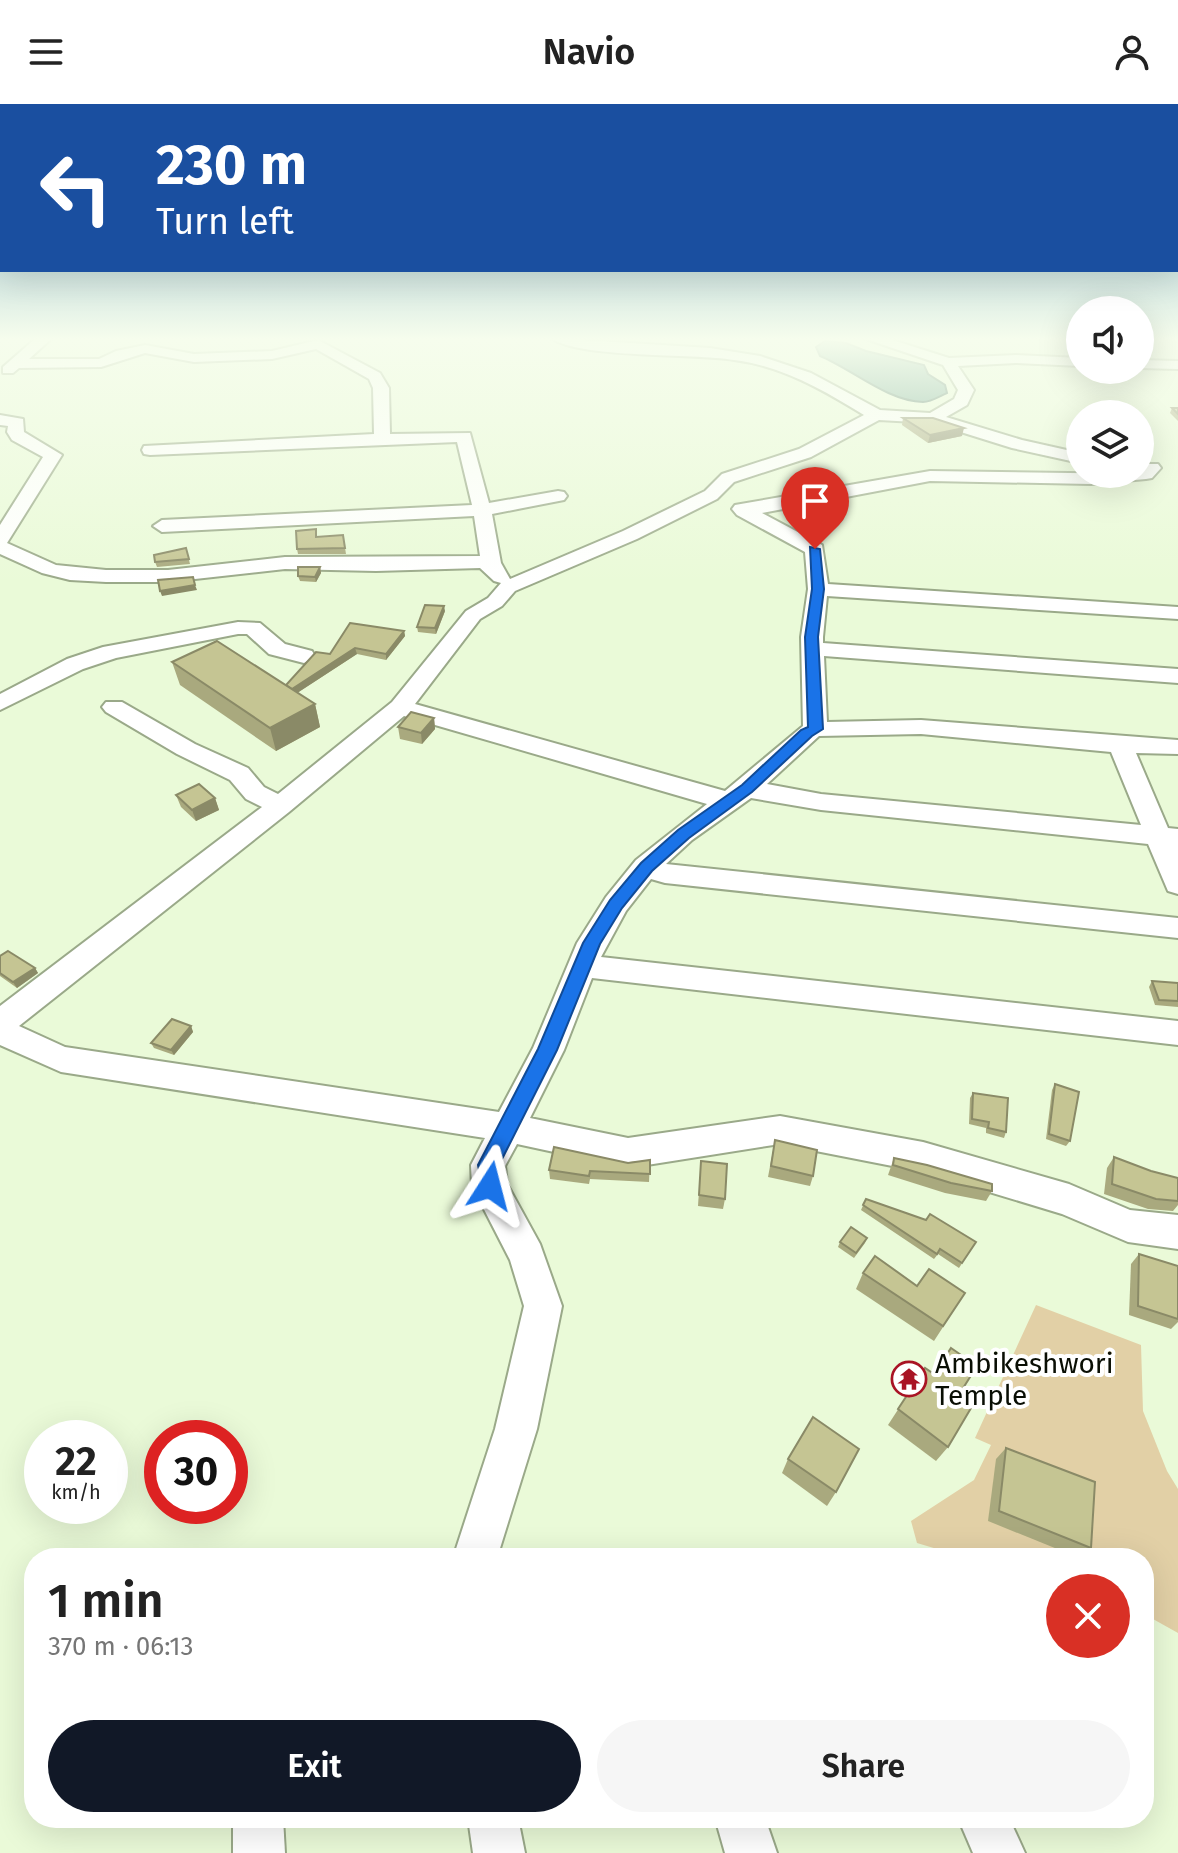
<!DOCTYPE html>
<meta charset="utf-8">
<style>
body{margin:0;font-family:"Fira Sans",sans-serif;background:#f6f6f6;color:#222;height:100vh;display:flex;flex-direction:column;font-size:30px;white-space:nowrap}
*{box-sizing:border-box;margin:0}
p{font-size:26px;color:#767676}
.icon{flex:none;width:44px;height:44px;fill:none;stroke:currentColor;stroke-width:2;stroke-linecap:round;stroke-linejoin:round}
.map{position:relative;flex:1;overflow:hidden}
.panel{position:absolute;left:24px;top:1444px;width:1130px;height:280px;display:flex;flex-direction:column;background:#fff;border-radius:32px;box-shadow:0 8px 32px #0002}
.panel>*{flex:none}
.top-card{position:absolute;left:0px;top:0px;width:1178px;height:168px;box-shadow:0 8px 32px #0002;background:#1a4fa0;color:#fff;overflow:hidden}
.buttons{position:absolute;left:1066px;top:192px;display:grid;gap:16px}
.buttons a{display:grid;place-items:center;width:88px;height:88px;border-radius:50%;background:#fff;box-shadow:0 8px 32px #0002;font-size:40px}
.speed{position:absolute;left:24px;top:1316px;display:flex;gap:16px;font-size:40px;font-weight:700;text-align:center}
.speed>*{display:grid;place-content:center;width:104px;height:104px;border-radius:50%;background:#fff;box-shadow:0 8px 32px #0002;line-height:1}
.speed small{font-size:20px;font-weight:400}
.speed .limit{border:12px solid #d22;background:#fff;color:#111}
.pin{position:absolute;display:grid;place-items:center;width:68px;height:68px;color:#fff;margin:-82px -34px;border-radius:50% 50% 50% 0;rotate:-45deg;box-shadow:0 0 8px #0007}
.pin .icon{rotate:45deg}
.me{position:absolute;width:88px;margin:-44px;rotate:9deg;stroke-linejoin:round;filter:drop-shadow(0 0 6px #0008)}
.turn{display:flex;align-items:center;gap:28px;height:168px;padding:0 24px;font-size:36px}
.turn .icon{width:104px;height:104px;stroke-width:2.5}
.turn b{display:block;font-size:56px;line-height:68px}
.round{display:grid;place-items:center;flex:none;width:84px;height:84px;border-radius:42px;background:#f6f6f6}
.summary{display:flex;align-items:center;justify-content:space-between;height:136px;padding:0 24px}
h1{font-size:48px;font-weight:600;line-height:60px}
.cta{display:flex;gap:16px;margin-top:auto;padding:16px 24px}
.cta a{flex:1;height:92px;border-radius:48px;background:#111827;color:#fff;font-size:32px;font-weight:600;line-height:92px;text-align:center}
.cta a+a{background:#f6f6f6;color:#222}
header{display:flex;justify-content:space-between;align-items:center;height:104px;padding:0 24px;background:#fff;font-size:36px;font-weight:600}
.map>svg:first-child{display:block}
.green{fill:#e2d0a6}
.water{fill:#6aa28f;stroke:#4d7665;stroke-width:2}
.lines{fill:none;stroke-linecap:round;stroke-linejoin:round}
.minor-casing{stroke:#9aa989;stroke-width:4}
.minor{fill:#fff;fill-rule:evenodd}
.wall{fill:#a9a97e}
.shaded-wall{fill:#8a8a67}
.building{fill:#c5c593;stroke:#8a8a67;stroke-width:2}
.route{fill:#1a73e8;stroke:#114b97;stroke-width:2}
.labels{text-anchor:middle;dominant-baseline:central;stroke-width:8;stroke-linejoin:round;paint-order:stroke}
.near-poi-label{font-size:28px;fill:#090e04;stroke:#fff;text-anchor:start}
</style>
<header><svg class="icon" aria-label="menu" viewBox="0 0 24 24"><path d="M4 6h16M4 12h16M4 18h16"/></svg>Navio<svg class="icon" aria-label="person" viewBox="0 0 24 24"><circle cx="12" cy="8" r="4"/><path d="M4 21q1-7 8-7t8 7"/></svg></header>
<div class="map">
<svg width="1178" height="1749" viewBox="0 0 1178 1749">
<rect width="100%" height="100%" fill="#eafad8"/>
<polygon class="green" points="1036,1201 1141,1241 1143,1307 1167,1367 1178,1385 1178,1529 1144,1510 1144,1454 967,1454 917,1439 911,1417 974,1376 991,1341 975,1334"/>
<path class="water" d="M825,237L846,239L866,247L924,261L928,270L945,281L947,289C940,292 931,298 923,298C887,297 852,265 820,252L816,243Z"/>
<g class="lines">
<g class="minor-casing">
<g id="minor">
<path d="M36,234H52L29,255H99L116,247L145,241L194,250L272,247L318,236L380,269L389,284L390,330L470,329L489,399L558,387L564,388L567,392L564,396L492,410L501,459L510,475L623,427L705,387L722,370L799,345L864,311C823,286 782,262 734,256C693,249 581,255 551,234L710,244L760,252L811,269L880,306L930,309L954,295L958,286L943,261L863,234H886L949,254L1016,251L1080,254V262L1016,259L958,262L974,286L967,301L946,313L1022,336L1080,349V359L1012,344L932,319L879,316L811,353L734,378L717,395L637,435L515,487L502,502L480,515L415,600L725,687L803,622L801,533L808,485L805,448L737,411L732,405L735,401L930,367L1140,370V365L1146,360H1158L1161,364L1152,374L1146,375L1091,380L930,377L762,409L822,441L828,480L1178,503V515L827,492L823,533V539L1178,565V579L824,552L827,618L921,616L1178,636V650L1136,649L1168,724L1178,725V790L1168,787L1148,740L821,706L751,694L692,736L666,760L1178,814V834L665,779L651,775L626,807L601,853L1178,917V941L592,874L564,946L530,1014L628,1034L780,1012L923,1038L1069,1080L1130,1106L1178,1111V1145L1128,1138L1062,1110L923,1068L780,1040L628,1064L517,1040L505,1062L507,1080L540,1140L562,1202L537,1325L497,1454H453L495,1325L524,1202L510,1156L472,1082L471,1061L485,1034L61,968L0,941V902L262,703L246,695L230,676L177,650L106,608L102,603L106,598H122L195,640L248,664L264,683L278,690L392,598L466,507L488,494L501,479L494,477L480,464L376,467L285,465L168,478H106L70,476L42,469L0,450V421L43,353L12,336L7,328L8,322L0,321V311L23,315L24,328L62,351L7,439L56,461L106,466H168L285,453L480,452L474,412L162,428L153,422L162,416L472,401L457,338L150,351L144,350L142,346L144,342L374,330L373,284L369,275L316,245L272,255L194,258L145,249L101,263L19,264L13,269H3V263ZM404,612L707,700L636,756L606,793L577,839L533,944L499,1008L65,943L19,922L289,708ZM921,630L1111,648L1141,721L821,690L767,680L819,632Z"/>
<polygon points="1140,256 1178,257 1178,265 1140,264"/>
<polygon points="238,518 260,519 285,540 312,547 315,552 304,559 269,550 247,530 238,530 116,554 83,565 0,606 0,590 67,555 103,543"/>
<polygon points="233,1714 283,1714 285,1749 233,1749"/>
<polygon points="468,1714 518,1714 525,1749 473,1749"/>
<polygon points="715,1714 765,1714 777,1749 725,1749"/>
<polygon points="958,1714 1009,1714 1025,1749 973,1749"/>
</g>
</g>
<use href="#minor" class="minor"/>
</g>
<g class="wall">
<polygon points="1172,304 1178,304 1178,317 1170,309"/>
<polygon points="903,314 962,332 928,339 902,321"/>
<polygon points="343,431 346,450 298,450 297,445 317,433"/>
<polygon points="186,444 190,460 157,463 155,458"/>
<polygon points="320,463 321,469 316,478 300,477 298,472"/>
<polygon points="445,507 436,530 418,528 417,523"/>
<polygon points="404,527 405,532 386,556 357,550 297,589 315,600 320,623 276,647 180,581 172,558 286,581 330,550"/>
<polygon points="434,614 435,625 422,640 400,635 398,623"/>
<polygon points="176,691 215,694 219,706 196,717 181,703"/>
<polygon points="0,852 35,864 38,869 17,884 0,872"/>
<polygon points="1152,877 1178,879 1178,903 1155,901 1149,883"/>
<polygon points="191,922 193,928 174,951 154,944 151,939"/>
<polygon points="1055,980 1070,1037 1066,1042 1046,1035 1052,986"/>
<polygon points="973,989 1006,1028 1004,1034 986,1029 986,1024 969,1020 970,994"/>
<polygon points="775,1036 813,1072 810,1082 768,1073"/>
<polygon points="1114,1053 1151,1067 1178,1074 1178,1101 1173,1107 1148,1105 1104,1090 1107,1064"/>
<polygon points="894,1054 992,1087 986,1097 945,1089 888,1071"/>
<polygon points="650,1056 649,1078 590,1075 589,1080 550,1075 549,1066"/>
<polygon points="701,1057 725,1095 723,1105 698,1102"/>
<polygon points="866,1095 976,1138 959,1164 938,1150 934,1155 861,1106"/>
<polygon points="867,1134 865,1139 854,1154 838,1143 840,1138"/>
<polygon points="1139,1150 1178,1162 1178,1218 1171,1225 1129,1211 1131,1160"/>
<polygon points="863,1169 917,1182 965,1189 934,1237 856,1185"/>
<polygon points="925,1264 960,1289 948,1343 936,1357 888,1321"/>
<polygon points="1006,1344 1091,1444 1077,1453 988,1417 996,1355"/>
<polygon points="788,1355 836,1388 827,1402 782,1369"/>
</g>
<g class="shaded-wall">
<polygon points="964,324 962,332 928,339 930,331"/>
<polygon points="320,463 321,469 316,478 315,473"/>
<polygon points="195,481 197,486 162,492 160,487"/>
<polygon points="444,502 445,507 436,530 435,524"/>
<polygon points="404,527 405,532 386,556 386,550"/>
<polygon points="355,544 357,550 288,595 286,589"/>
<polygon points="315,600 320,623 276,647 270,624"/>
<polygon points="434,614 435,625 422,640 421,629"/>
<polygon points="215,694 219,706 196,717 192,706"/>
<polygon points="35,864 38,869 17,884 13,878"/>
<polygon points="191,922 193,928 174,951 171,946"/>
</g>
<g class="building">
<polygon points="1172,304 1178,304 1178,310"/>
<polygon points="903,314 933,314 964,324 930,331"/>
<polygon points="316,425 316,433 343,431 345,444 297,445 296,427"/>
<polygon points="186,444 189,455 155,458 154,451"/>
<polygon points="298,463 320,463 315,473 298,472"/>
<polygon points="193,473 195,481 160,487 158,476"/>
<polygon points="425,501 444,502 435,524 417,523"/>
<polygon points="350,519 404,527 386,550 355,544 292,585 286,581 316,548 330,550"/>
<polygon points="217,537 315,600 270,624 172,558"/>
<polygon points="411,608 434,614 421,629 398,623"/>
<polygon points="199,680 215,694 192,706 176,691"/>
<polygon points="8,847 35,864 13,878 0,869 0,852"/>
<polygon points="1152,877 1178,879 1178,897 1159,896"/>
<polygon points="172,915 191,922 171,946 151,939"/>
<polygon points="1055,980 1079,988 1070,1037 1049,1030"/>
<polygon points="973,989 1008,994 1006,1028 988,1024 989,1018 972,1015"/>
<polygon points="775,1036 817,1046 813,1072 771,1062"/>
<polygon points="554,1043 628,1059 650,1056 650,1070 590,1067 589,1072 549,1066"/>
<polygon points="1114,1053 1151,1067 1178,1074 1178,1097 1156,1095 1112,1080"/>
<polygon points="894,1054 927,1061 992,1080 992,1087 951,1079 893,1061"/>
<polygon points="701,1057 727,1060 725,1095 699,1091"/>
<polygon points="866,1095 926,1116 930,1110 976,1138 962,1159 940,1145 937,1150 863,1101"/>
<polygon points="851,1123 867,1134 856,1149 840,1138"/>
<polygon points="1139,1150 1178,1162 1178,1215 1138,1202"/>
<polygon points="875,1152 917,1182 929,1165 965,1189 943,1222 863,1169"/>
<polygon points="951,1244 977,1262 960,1289 974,1299 948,1343 898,1305 925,1264 934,1270"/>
<polygon points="813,1313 859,1345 836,1388 788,1355"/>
<polygon points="1006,1344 1095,1378 1091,1444 999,1407"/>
</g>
<linearGradient id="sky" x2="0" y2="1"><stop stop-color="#75adc4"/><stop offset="0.49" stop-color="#f6fded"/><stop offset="1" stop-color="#f6fded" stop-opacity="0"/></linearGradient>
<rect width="1178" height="479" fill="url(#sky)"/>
<polygon class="route" points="810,443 820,445 824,485 818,533 823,625 812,632 752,688 689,734 652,767 622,804 600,840 557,946 499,1061 501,1082 498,1089 490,1091 483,1089 478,1061 538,945 583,839 610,796 641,759 678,726 742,681 801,626 808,623 805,533 812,485"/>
<defs>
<g id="temple-ring" transform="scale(1.8)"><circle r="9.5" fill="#fff" stroke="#a91324" stroke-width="1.5"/><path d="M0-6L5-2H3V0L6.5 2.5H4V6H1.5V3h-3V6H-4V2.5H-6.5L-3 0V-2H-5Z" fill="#a91324"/></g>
</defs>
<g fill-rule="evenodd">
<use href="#temple-ring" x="909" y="1275"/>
</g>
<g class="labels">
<g class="near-poi-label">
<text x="935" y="1259">Ambikeshwori<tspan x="935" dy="32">Temple</tspan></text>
</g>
</g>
</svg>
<div class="buttons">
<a><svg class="icon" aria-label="sound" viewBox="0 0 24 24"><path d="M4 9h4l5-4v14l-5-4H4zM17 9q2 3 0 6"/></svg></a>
<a><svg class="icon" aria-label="layers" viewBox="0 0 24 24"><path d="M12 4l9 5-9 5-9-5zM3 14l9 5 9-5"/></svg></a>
</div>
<div class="speed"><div>22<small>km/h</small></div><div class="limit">30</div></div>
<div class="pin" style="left:815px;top:445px;background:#d93025"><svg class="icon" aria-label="arrive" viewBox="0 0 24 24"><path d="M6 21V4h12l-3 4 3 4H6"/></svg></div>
<svg class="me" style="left:490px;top:1082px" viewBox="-20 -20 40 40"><path d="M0-17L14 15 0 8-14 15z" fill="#1a73e8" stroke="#fff" stroke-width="4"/></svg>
<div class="top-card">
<div class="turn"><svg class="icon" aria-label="left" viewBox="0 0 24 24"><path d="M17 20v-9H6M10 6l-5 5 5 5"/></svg><div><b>230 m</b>Turn left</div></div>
</div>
<section class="panel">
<div class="summary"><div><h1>1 min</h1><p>370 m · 06:13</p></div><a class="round" style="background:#d93025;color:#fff"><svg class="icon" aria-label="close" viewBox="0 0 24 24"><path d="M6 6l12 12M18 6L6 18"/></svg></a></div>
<div class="cta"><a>Exit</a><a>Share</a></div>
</section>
</div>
